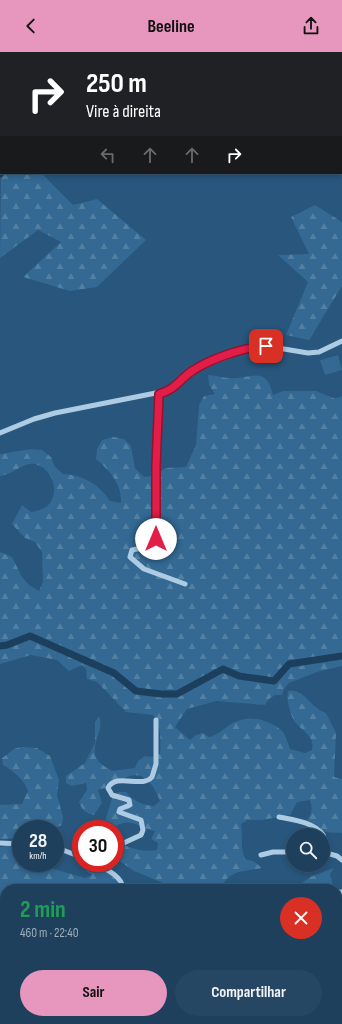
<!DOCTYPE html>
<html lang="pt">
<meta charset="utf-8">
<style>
body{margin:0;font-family:"Sofia Sans Condensed",sans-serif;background:#264763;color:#f1f3f6;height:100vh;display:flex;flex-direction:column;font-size:15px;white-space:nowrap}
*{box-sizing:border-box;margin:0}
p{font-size:13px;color:#a1afbc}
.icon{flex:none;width:22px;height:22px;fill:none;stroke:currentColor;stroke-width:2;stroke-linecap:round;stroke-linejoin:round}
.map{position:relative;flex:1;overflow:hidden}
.details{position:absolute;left:0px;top:832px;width:342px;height:140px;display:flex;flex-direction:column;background:#1e405d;border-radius:16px 16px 0 0;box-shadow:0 2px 6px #0003,0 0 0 1px #3c5972}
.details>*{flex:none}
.guide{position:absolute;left:0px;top:0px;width:342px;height:122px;box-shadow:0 2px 6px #0003,0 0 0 1px #3c5972;background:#202124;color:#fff;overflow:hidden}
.controls{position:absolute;left:286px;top:776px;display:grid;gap:8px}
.controls a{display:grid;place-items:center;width:44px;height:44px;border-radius:50%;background:#1e405d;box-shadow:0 2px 6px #0003,0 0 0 1px #3c5972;font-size:20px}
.speed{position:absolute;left:12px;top:768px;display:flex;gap:8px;font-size:20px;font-weight:700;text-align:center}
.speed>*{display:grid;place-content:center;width:52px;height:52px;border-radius:50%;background:#1e405d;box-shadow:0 2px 6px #0003,0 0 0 1px #3c5972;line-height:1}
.speed small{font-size:10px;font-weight:400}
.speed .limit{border:6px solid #d22;background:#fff;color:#111}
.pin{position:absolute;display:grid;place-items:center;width:34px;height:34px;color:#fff;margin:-17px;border-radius:8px;box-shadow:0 2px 6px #0006}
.me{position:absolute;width:44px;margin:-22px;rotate:0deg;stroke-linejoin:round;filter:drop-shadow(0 0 3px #0008)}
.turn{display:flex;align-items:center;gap:14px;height:84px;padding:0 20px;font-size:18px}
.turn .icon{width:52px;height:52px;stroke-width:2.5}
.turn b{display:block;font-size:28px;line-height:34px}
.lanes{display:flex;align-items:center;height:38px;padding:0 20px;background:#0003;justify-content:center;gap:20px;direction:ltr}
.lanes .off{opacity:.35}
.round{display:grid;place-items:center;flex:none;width:42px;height:42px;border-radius:21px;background:#264763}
.overview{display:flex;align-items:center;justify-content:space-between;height:68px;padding:0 20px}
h1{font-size:24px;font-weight:700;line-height:30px;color:#1e9e55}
.button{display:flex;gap:8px;margin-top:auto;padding:8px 20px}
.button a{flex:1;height:46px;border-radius:24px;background:#e797bd;color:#111;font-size:16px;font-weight:700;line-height:46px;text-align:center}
.button a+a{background:#264763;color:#f1f3f6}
header{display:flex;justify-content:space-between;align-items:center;height:52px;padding:0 20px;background:#e797bd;color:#111;font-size:18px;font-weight:700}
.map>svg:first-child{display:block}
.forest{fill:url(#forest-firs)}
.garden{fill:#336993}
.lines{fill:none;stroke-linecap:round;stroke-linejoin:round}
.river{stroke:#1c3f5d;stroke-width:7}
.minor{stroke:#adcce4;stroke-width:5}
.route-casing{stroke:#92132f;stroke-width:10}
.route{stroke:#e11d48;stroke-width:7}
</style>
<header><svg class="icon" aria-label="back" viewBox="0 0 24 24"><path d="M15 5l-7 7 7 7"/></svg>Beeline<svg class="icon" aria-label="share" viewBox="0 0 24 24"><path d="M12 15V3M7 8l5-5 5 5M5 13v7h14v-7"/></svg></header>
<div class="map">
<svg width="342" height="972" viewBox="0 0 342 972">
<defs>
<pattern id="forest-firs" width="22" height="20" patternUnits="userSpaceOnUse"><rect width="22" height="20" fill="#336993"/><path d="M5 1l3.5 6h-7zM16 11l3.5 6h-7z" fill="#5280a3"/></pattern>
</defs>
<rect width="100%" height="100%" fill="#28567c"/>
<g class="forest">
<polygon points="226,0 342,0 342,47 341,1"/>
<polygon points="1,115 1,121 41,121 73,153 97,147 146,188 97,235 70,239 23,225 61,190 38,178 0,206"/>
<polygon points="315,153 342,170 342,234 309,288 286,283 308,230 278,203 309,202 291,165"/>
<path d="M208,323C215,323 222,326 229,326C250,328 266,312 273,343L283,339H316L336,347L342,344V614L317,620L289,631L284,637L282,643H275L269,647L265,653L216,649L187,657L175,675L190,688L196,683L203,681L209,685C219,683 225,675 233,671C248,662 271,668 283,680C286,684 288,692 290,697L305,701L312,698C315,684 303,680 295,670C290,662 286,648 288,639C305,636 310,656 326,661L336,681L334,725L342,727V781L325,780L307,768C313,760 312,756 310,748L297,750L290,763L262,768H248L241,772C243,784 240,796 245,807L253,809L262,816C245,819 227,818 221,837H172L161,830L134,819L115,806V790C129,795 142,801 157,798L158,791L151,787L155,779C144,778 137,769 125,771C120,771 115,775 110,777L104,773L112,746L118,740H126C133,749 143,753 154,754L160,749C154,734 145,718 127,725C122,727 118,731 113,733C109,735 103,736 98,738L102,751L94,763C85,761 82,758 79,750L87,738L86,731L72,734L66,731V724L85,711L95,691V670L99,664C105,678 89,694 97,707C99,712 108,716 112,719L135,716L138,709L145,704L153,705L160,702C161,689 161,673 153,663L126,660L97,630L87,627L86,617L82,613L69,619L57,608L31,603L0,612V500L12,505L22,525L29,533L39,539L43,530L42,500L35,490L25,486L12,472L22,453L31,460C37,459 46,457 50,451C60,437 51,415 34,412C24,410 12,423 0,424V402L31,397L42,398L51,405L55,415L63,422C83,423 99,432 110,449L121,451C122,432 110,419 96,407L97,397L102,388L113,385L124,387L131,394L135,416L144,425L157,423L165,416L186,415L196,393L199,353L204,344L215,342L209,333Z"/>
<path d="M21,695L37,696L50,704L59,728L57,743L63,765L62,773L55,776L21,777V786L0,787V753L22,752L28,739C24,727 13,719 3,713L2,706L14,697Z"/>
<polygon points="16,792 21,795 21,811 47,811 47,815 85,826 92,823 86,819 82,811 100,811 120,831 120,837 5,837 5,927 0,928 0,795"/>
<polygon points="334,816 330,822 334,837 294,837 310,825"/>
<polygon points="337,845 342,848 342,934 339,932 337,920"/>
<polygon points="174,967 260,967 263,972 176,972"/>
</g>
<polygon class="garden" points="338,303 342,318 325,323 320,308"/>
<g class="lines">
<g class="river">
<polyline points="141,0 141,1"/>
<polyline points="0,122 1,121"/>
<polyline points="0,594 7,593 30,584 114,621 136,639 161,642 177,642 223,617 239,624 274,629 289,612 342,604"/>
</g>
<g class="minor">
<polyline points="27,0 28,1"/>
<polyline points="131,0 131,1"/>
<polyline points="0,112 1,112"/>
<polyline points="159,342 156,491 153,494 132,498 130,505 144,517 185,532"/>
<polyline points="0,381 34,367 55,361 171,338 200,315 253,295 266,294 308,301 319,300 342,289"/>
<path d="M279,765C293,768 314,770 323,783"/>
<polyline points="323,783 327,801"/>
<polyline points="0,791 21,792"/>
<polyline points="55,795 81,805"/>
<path d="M115,795L141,783L143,778L141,768L119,760L120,757L130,753L129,748L112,743L108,736C116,720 142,737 152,725L156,712V668"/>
<polyline points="323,800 337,804 342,808"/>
<polyline points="261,803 273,800 293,800"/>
<path d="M94,811C104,816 123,824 123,837"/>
<polyline points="245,834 290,837"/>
<polyline points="337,840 342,840"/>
<polyline points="90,972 90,967"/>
<polyline points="191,972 191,967"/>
</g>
</g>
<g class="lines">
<g class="route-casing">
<path id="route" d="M156,487V414L159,342C176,337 179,328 192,319C210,307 244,295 266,294"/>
</g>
<use href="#route" class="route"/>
</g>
</svg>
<div class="controls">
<a><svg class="icon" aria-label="search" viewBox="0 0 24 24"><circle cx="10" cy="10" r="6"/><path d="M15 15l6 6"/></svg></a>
</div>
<div class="speed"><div>28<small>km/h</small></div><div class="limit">30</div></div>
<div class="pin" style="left:266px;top:294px;background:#d93025"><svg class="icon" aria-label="arrive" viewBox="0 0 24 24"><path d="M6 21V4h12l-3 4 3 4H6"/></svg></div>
<svg class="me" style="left:156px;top:487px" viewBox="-20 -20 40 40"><circle r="19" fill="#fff"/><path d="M0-13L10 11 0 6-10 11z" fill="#e11d48"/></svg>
<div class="guide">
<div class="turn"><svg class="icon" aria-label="right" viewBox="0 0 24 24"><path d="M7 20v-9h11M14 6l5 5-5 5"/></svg><div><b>250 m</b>Vire à direita</div></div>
<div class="lanes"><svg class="icon off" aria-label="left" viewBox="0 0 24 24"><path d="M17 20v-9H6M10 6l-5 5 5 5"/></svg><svg class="icon off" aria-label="ahead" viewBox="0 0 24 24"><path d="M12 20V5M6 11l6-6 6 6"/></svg><svg class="icon off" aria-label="ahead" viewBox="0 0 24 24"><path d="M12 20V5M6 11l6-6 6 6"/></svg><svg class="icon" aria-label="right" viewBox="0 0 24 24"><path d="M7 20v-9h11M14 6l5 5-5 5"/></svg></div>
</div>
<section class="details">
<div class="overview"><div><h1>2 min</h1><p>460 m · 22:40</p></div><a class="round" style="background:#d93025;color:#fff"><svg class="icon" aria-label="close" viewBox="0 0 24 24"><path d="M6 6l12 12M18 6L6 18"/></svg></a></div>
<div class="button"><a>Sair</a><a>Compartilhar</a></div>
</section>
</div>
